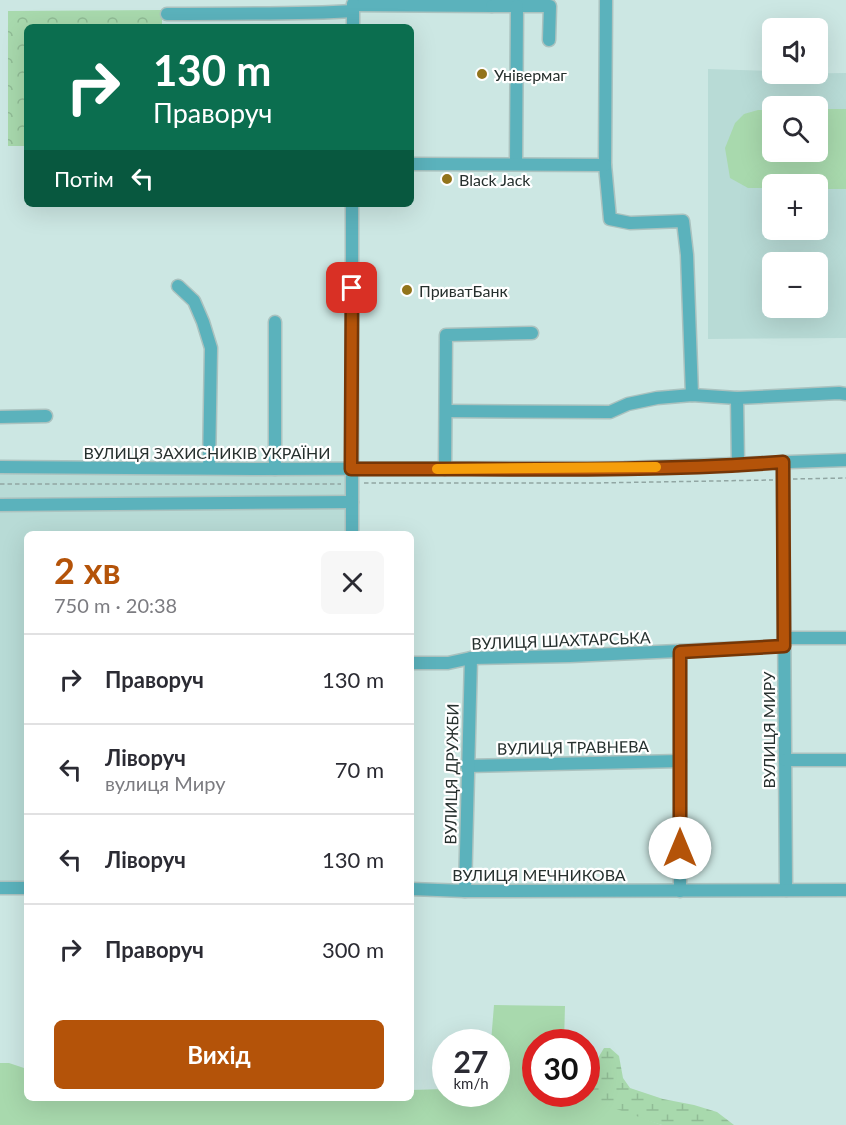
<!DOCTYPE html>
<html lang="uk">
<meta charset="utf-8">
<style>
body{margin:0;font-family:Lato,sans-serif;background:#f7f7f7;color:#2b2b33;height:100vh;display:flex;flex-direction:column;font-size:22px;white-space:nowrap}
*{box-sizing:border-box;margin:0}
p{font-size:20px;color:#7c7c81}
.icon{flex:none;width:33px;height:33px;fill:none;stroke:currentColor;stroke-width:2;stroke-linecap:round;stroke-linejoin:round}
.map{position:relative;flex:1;overflow:hidden}
.drawer{position:absolute;left:24px;top:531px;width:390px;height:570px;display:flex;flex-direction:column;background:#fff;border-radius:9px;box-shadow:0 6px 24px #0002}
.drawer>*{flex:none}
.banner{position:absolute;left:24px;top:24px;width:390px;height:183px;border-radius:9px;box-shadow:0 6px 24px #0002;background:#0b6e4f;color:#fff;overflow:hidden}
.fabs{position:absolute;left:762px;top:18px;display:grid;gap:12px}
.fabs a{display:grid;place-items:center;width:66px;height:66px;border-radius:9px;background:#fff;box-shadow:0 6px 24px #0002;font-size:30px}
.speed{position:absolute;left:432px;top:1029px;display:flex;gap:12px;font-size:30px;font-weight:700;text-align:center}
.speed>*{display:grid;place-content:center;width:78px;height:78px;border-radius:50%;background:#fff;box-shadow:0 6px 24px #0002;line-height:1}
.speed small{font-size:15px;font-weight:400}
.speed .limit{border:9px solid #d22;background:#fff;color:#111}
.pin{position:absolute;display:grid;place-items:center;width:51px;height:51px;color:#fff;margin:-26px;border-radius:12px;box-shadow:0 3px 9px #0006}
.me{position:absolute;width:66px;margin:-33px;rotate:0deg;stroke-linejoin:round;filter:drop-shadow(0 0 4px #0008)}
.turn{display:flex;align-items:center;gap:21px;height:126px;padding:0 30px;font-size:27px}
.turn .icon{width:78px;height:78px;stroke-width:2.5}
.turn b{display:block;font-size:42px;line-height:51px}
.then{display:flex;align-items:center;height:57px;padding:0 30px;background:#0003;gap:12px;font-size:22px}
.round{display:grid;place-items:center;flex:none;width:63px;height:63px;border-radius:9px;background:#f7f7f7}
.headline{display:flex;align-items:center;justify-content:space-between;height:102px;padding:0 30px}
h1{font-size:36px;font-weight:700;line-height:45px;color:#b45309}
.button{display:flex;gap:12px;margin-top:auto;padding:12px 30px}
.button a{flex:1;height:69px;border-radius:9px;background:#b45309;color:#fff;font-size:24px;font-weight:700;line-height:69px;text-align:center}
ul{padding:0;list-style:none}
li{display:flex;align-items:center;gap:18px;height:90px;padding:0 30px;border-top:2px solid #e1e1e2}
li div{flex:1}
li b{display:block;font-size:22px}
li em{font-style:normal}
.map>svg:first-child{display:block}
.built{fill:#b8dbd6;fill-rule:evenodd}
.wetland{fill:url(#wetland-marsh)}
.park{fill:url(#park-crowns)}
.garden{fill:#a8d9ad}
.lines{fill:none;stroke-linecap:round;stroke-linejoin:round}
.minor-casing{stroke:#abc2bf;stroke-width:15}
.path{stroke:#91a6a3;stroke-width:1.5;stroke-dasharray:4.5 3;stroke-linecap:butt}
.minor{stroke:#5bb2bc;stroke-width:12}
.route-casing{stroke:#753606;stroke-width:15}
.route{stroke:#b45309;stroke-width:10}
.slow{stroke:#f59e0b;stroke-width:10}
.poi-dot{fill:#92741b;stroke:#fff;stroke-width:2}
.labels{text-anchor:middle;dominant-baseline:central;stroke-width:4.5;stroke-linejoin:round;paint-order:stroke}
.poi-label{font-size:16px;fill:#26302e;stroke:#fff;text-anchor:start}
.street-label{font-size:16px;fill:#26302e;stroke:#fff}
</style>
<div class="map">
<svg width="846" height="1125" viewBox="0 0 846 1125">
<defs>
<pattern id="wetland-marsh" width="20" height="14" patternUnits="userSpaceOnUse" patternTransform="scale(1.5)"><rect width="20" height="14" fill="#a8d9ad"/><path d="M1 5h8M5 5V1M11 12h8M15 12V8" fill="none" stroke="#90bb95"/></pattern>
<pattern id="park-crowns" width="20" height="18" patternUnits="userSpaceOnUse" patternTransform="scale(1.5)"><rect width="20" height="18" fill="#a8d9ad"/><path d="M2 6a3 3 0 1 1 6 0M12 15a3 3 0 1 1 6 0" fill="none" stroke="#90bb95"/></pattern>
</defs>
<rect width="100%" height="100%" fill="#cce7e3"/>
<g class="built">
<path d="M708,69L772,71V74L846,73V338L708,339ZM772,106H818V152H772ZM772,184H818V230H772ZM772,262H818V308H772Z"/>
<polygon points="0,473 347,475 348,534 27,534 27,883 0,883"/>
</g>
<polygon class="wetland" points="604,1048 610,1048 619,1056 623,1078 630,1088 663,1099 694,1105 717,1112 734,1125 662,1125 561,1094 586,1094 587,1081 598,1077 598,1058"/>
<polygon class="park" points="162,10 162,27 27,27 27,146 8,146 8,11"/>
<g class="garden">
<polygon points="818,109 846,109 846,189 818,189 818,184 772,184 772,188 748,188 730,178 725,148 735,123 744,114 758,110 772,110 772,152 818,152"/>
<polygon points="494,1005 565,1006 564,1042 536,1042 536,1094 561,1094 605,1105 662,1125 0,1125 0,1063 9,1063 27,1069 27,1098 411,1098 411,1090 445,1089 446,1094 496,1094 496,1042 491,1042"/>
</g>
<g class="lines">
<g class="minor-casing">
<g id="minor">
<polyline points="606,0 605,165 610,219 630,223 683,221 687,255 692,395"/>
<polyline points="353,5 492,6 492,0"/>
<polyline points="492,6 550,6 549,40"/>
<path d="M167,14C229,13 291,15 353,11"/>
<polyline points="353,27 353,4"/>
<polyline points="516,163 517,6"/>
<polyline points="411,164 605,165"/>
<polyline points="352,204 352,534"/>
<polyline points="178,286 194,301 203,322 211,348 209,468"/>
<polyline points="737,398 738,465"/>
<polyline points="446,411 610,412 628,404 657,398 692,395 737,398 839,393 846,394"/>
<polyline points="0,417 46,416"/>
<polyline points="783,462 786,890"/>
<polyline points="0,467 253,469 624,468 846,460"/>
<polyline points="275,469 275,322"/>
<polyline points="445,469 446,335 532,333"/>
<polyline points="0,505 352,502"/>
<polyline points="784,638 846,638"/>
<polyline points="680,652 680,891"/>
<polyline points="411,663 448,663 471,658 570,656 784,646"/>
<polyline points="785,760 846,760"/>
<polyline points="467,766 680,761"/>
<polyline points="0,888 27,888"/>
<polyline points="411,889 465,891 846,890"/>
<polyline points="465,891 471,658"/>
</g>
</g>
<g class="path">
<polyline points="793,479 846,478"/>
<polyline points="364,483 595,483 773,480"/>
<polyline points="0,484 341,484"/>
</g>
<use href="#minor" class="minor"/>
</g>
<g class="lines">
<g class="route-casing">
<path id="route" d="M352,288L351,469C495,468 640,473 783,462L784,646L680,652V848"/>
</g>
<use href="#route" class="route"/>
<polyline class="slow" points="437,469 656,467"/>
</g>
<g class="poi-dot">
<circle cx="482" cy="74" r="6"/>
<circle cx="447" cy="179" r="6"/>
<circle cx="407" cy="290" r="6"/>
</g>
<g class="labels">
<g class="poi-label">
<text x="494" y="74">Універмаг</text>
<text x="459" y="179">Black Jack</text>
<text x="419" y="290">ПриватБанк</text>
</g>
<g class="street-label">
<text x="207" y="452">ВУЛИЦЯ ЗАХИСНИКІВ УКРАЇНИ</text>
<text transform="translate(561 640) rotate(-2)">ВУЛИЦЯ ШАХТАРСЬКА</text>
<text transform="translate(768 730) rotate(-90)">ВУЛИЦЯ МИРУ</text>
<text transform="translate(573 747) rotate(-1)">ВУЛИЦЯ ТРАВНЕВА</text>
<text transform="translate(451 774) rotate(-89)">ВУЛИЦЯ ДРУЖБИ</text>
<text x="539" y="874">ВУЛИЦЯ МЕЧНИКОВА</text>
</g>
</g>
</svg>
<div class="fabs">
<a><svg class="icon" aria-label="sound" viewBox="0 0 24 24"><path d="M4 9h4l5-4v14l-5-4H4zM17 9q2 3 0 6"/></svg></a>
<a><svg class="icon" aria-label="search" viewBox="0 0 24 24"><circle cx="10" cy="10" r="6"/><path d="M15 15l6 6"/></svg></a>
<a>+</a>
<a>−</a>
</div>
<div class="speed"><div>27<small>km/h</small></div><div class="limit">30</div></div>
<div class="pin" style="left:352px;top:288px;background:#d93025"><svg class="icon" aria-label="arrive" viewBox="0 0 24 24"><path d="M6 21V4h12l-3 4 3 4H6"/></svg></div>
<svg class="me" style="left:680px;top:848px" viewBox="-20 -20 40 40"><circle r="19" fill="#fff"/><path d="M0-13L10 11 0 6-10 11z" fill="#b45309"/></svg>
<div class="banner">
<div class="turn"><svg class="icon" aria-label="right" viewBox="0 0 24 24"><path d="M7 20v-9h11M14 6l5 5-5 5"/></svg><div><b>130 m</b>Праворуч</div></div>
<div class="then">Потім<svg class="icon" aria-label="left" viewBox="0 0 24 24"><path d="M17 20v-9H6M10 6l-5 5 5 5"/></svg></div>
</div>
<section class="drawer">
<div class="headline"><div><h1>2 хв</h1><p>750 m · 20:38</p></div><a class="round"><svg class="icon" aria-label="close" viewBox="0 0 24 24"><path d="M6 6l12 12M18 6L6 18"/></svg></a></div>
<ul>
<li><svg class="icon" aria-label="right" viewBox="0 0 24 24"><path d="M7 20v-9h11M14 6l5 5-5 5"/></svg><div><b>Праворуч</b></div><em>130 m</em></li>
<li><svg class="icon" aria-label="left" viewBox="0 0 24 24"><path d="M17 20v-9H6M10 6l-5 5 5 5"/></svg><div><b>Ліворуч</b><p>вулиця Миру</p></div><em>70 m</em></li>
<li><svg class="icon" aria-label="left" viewBox="0 0 24 24"><path d="M17 20v-9H6M10 6l-5 5 5 5"/></svg><div><b>Ліворуч</b></div><em>130 m</em></li>
<li><svg class="icon" aria-label="right" viewBox="0 0 24 24"><path d="M7 20v-9h11M14 6l5 5-5 5"/></svg><div><b>Праворуч</b></div><em>300 m</em></li>
</ul>
<div class="button"><a>Вихід</a></div>
</section>
</div>
